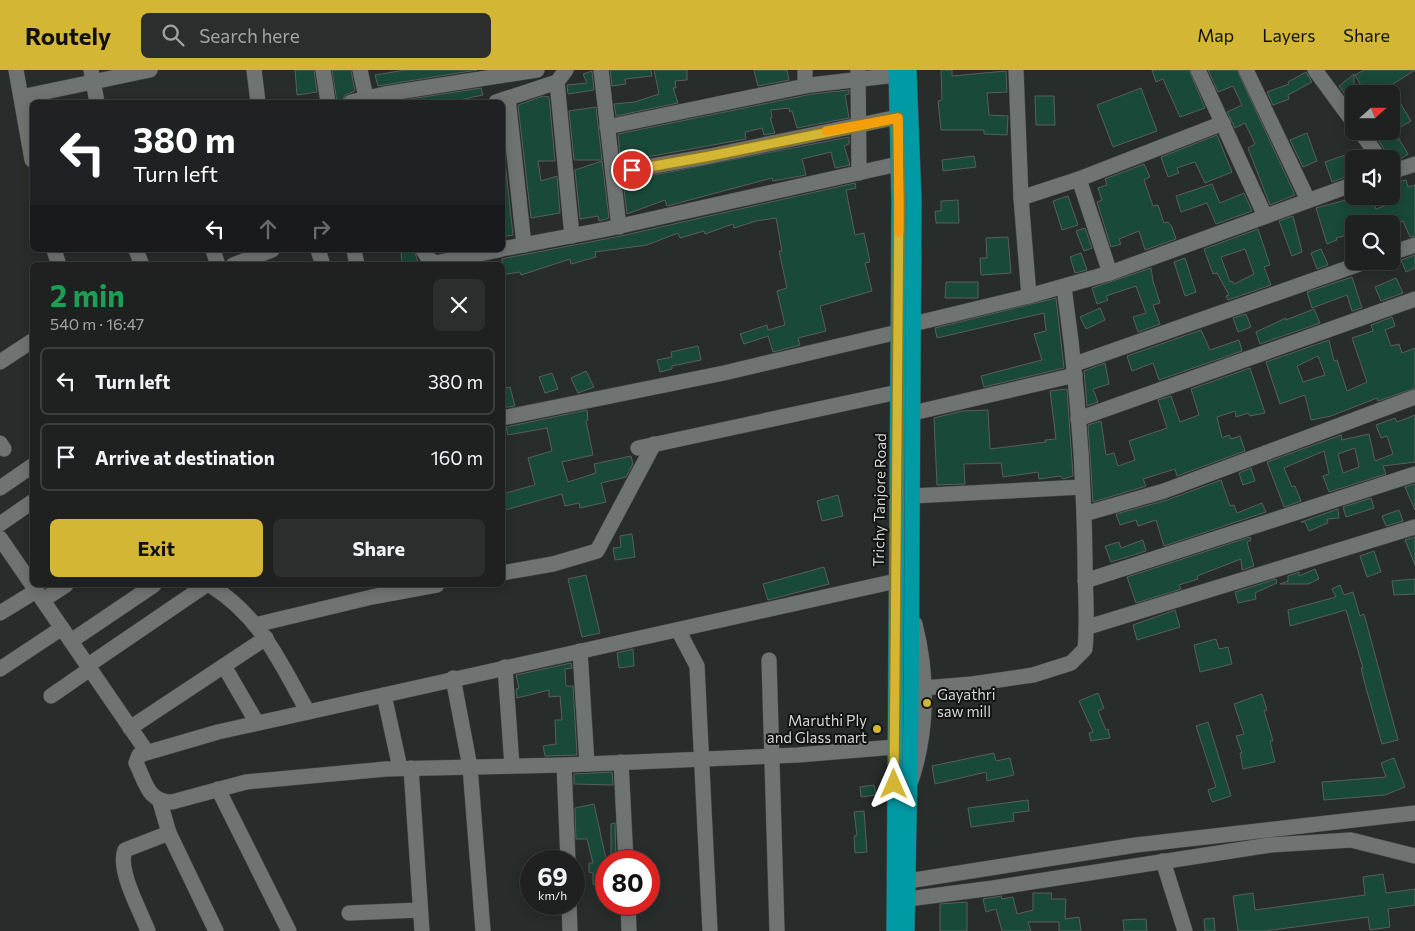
<!DOCTYPE html>
<meta charset="utf-8">
<style>
body{margin:0;font-family:Commissioner,sans-serif;background:#2b2e2d;color:#f1f3f6;height:100vh;display:flex;flex-direction:column;font-size:19px;white-space:nowrap}
*{box-sizing:border-box;margin:0}
p{font-size:16px;color:#a1a3a5}
.icon{flex:none;width:28px;height:28px;fill:none;stroke:currentColor;stroke-width:2;stroke-linecap:round;stroke-linejoin:round}
.map{position:relative;flex:1;overflow:hidden}
.sheet{position:absolute;left:30px;top:192px;width:475px;height:325px;display:flex;flex-direction:column;background:#1e2120;border-radius:8px;box-shadow:0 2px 12px #0003,0 0 0 1px #3c3e3e}
.sheet>*{flex:none}
.guide{position:absolute;left:30px;top:30px;width:475px;height:152px;border-radius:8px;box-shadow:0 2px 12px #0003,0 0 0 1px #3c3e3e;background:#202124;color:#fff;overflow:hidden}
.needle{width:32px;rotate:69deg}
.fabs{position:absolute;left:1345px;top:15px;display:grid;gap:10px}
.fabs a{display:grid;place-items:center;width:55px;height:55px;border-radius:8px;background:#1e2120;box-shadow:0 2px 12px #0003,0 0 0 1px #3c3e3e;font-size:25px}
.speed{position:absolute;left:520px;top:780px;display:flex;gap:10px;font-size:25px;font-weight:700;text-align:center}
.speed>*{display:grid;place-content:center;width:65px;height:65px;border-radius:50%;background:#1e2120;box-shadow:0 2px 12px #0003,0 0 0 1px #3c3e3e;line-height:1}
.speed small{font-size:12px;font-weight:400}
.speed .limit{border:8px solid #d22;background:#fff;color:#111}
.pin{position:absolute;display:grid;place-items:center;width:42px;height:42px;color:#fff;margin:-21px;border:2px solid #fff;border-radius:50%;box-shadow:0 1px 5px #0007}
.me{position:absolute;width:55px;margin:-28px;rotate:0deg;stroke-linejoin:round;filter:drop-shadow(0 0 4px #0008)}
.turn{display:flex;align-items:center;gap:18px;height:105px;padding:0 20px;font-size:22px}
.turn .icon{width:65px;height:65px;stroke-width:2.5}
.turn b{display:block;font-size:35px;line-height:42px}
.lanes{display:flex;align-items:center;height:48px;padding:0 20px;background:#0003;justify-content:center;gap:25px;direction:ltr}
.lanes .off{opacity:.35}
.round{display:grid;place-items:center;flex:none;width:52px;height:52px;border-radius:8px;background:#2b2e2d}
.summary{display:flex;align-items:center;justify-content:space-between;height:85px;padding:0 20px}
h1{font-size:30px;font-weight:700;line-height:38px;color:#1e9e55}
.primary-button{display:flex;gap:10px;margin-top:auto;padding:10px 20px}
.primary-button a{flex:1;height:58px;border-radius:8px;background:#d4b635;color:#111;font-size:20px;font-weight:700;line-height:58px;text-align:center}
.primary-button a+a{background:#2b2e2d;color:#f1f3f6}
ul{padding:0;list-style:none}
li{display:flex;align-items:center;gap:15px;height:68px;margin:0 10px 8px;padding:0 10px;border:2px solid #3c3e3e;border-radius:8px}
li div{flex:1}
li b{display:block;font-size:19px}
li em{font-style:normal}
header{display:flex;align-items:center;gap:30px;box-sizing:border-box;height:70px;padding:0 25px;background:#d4b635;color:#111}
header strong{font-size:24px}
nav{display:flex;gap:28px;margin-inline-start:auto;font-size:18px}
.search{width:350px;height:45px;background:#2b2e2d;display:flex;align-items:center;gap:12px;box-sizing:border-box;padding:0 18px;border-radius:8px;color:#a1a3a5;font-size:19px}
.map>svg:first-child{display:block}
.building{fill:#194938;stroke:#5a5e5c;fill-rule:evenodd}
.lines{fill:none;stroke-linecap:round;stroke-linejoin:round}
.minor-casing{stroke:#444746;stroke-width:16}
.highway-casing{stroke:#444746;stroke-width:16}
.minor{stroke:#6f7372;stroke-width:15}
.highway{stroke:#009aa5;stroke-width:15}
.route-casing{stroke:#8a7622;stroke-width:12}
.route{stroke:#d4b635;stroke-width:9}
.slow{stroke:#f59e0b;stroke-width:9}
.poi-dot{fill:#d4b635;stroke:#121414;stroke-width:2}
.labels{text-anchor:middle;dominant-baseline:central;stroke-width:4;stroke-linejoin:round;paint-order:stroke}
.street-label{font-size:15px;fill:#d4d7d6;stroke:#121414}
.poi-label{font-size:15px;fill:#d4d7d6;stroke:#121414;text-anchor:start}
</style>
<header>
<strong>Routely</strong>
<div class="search"><svg class="icon" aria-label="search" viewBox="0 0 24 24"><circle cx="10" cy="10" r="6"/><path d="M15 15l6 6"/></svg>Search here</div>
<nav><a>Map</a><a>Layers</a><a>Share</a></nav>
</header>
<div class="map">
<svg width="1415" height="861" viewBox="0 0 1415 861">
<rect width="100%" height="100%" fill="#282c2b"/>
<g class="building">
<polygon points="295,0 314,0 317,22 297,25"/>
<polygon points="332,0 351,0 355,21 345,25 342,32 337,32"/>
<polygon points="405,0 477,0 378,16 375,5"/>
<polygon points="610,0 651,0 652,6 625,9 626,14 612,16"/>
<polygon points="654,0 687,0 687,10 675,11 676,18 673,18 678,33 616,46 614,34 635,32 659,24"/>
<polygon points="754,0 787,0 789,10 758,16"/>
<polygon points="941,0 952,0 952,6 1006,1 1007,22 987,23 989,45 1008,46 1007,65 984,64 984,60 941,60 938,31 942,30"/>
<polygon points="1152,0 1189,0 1205,38 1180,47 1163,9 1156,12"/>
<polygon points="1208,0 1237,0 1295,125 1270,135 1248,78 1255,74 1245,53 1235,58 1227,42 1242,35 1233,16 1218,22"/>
<polygon points="1364,0 1415,0 1390,16 1411,51 1394,61 1408,84 1402,88 1391,92 1391,89 1372,61 1391,61 1391,24 1366,24 1355,5"/>
<polygon points="592,1 594,20 568,24 567,15 587,13 583,4"/>
<polygon points="1306,2 1312,12 1288,25 1289,29 1273,35 1267,22 1289,14 1288,12"/>
<polygon points="1354,4 1354,37 1339,16"/>
<polygon points="481,18 483,25 450,32 449,31 391,32"/>
<polygon points="1141,18 1157,61 1113,77 1097,35"/>
<polygon points="849,20 849,24 845,25 849,48 797,58 792,41 790,42 789,38 771,40 772,48 770,48 775,63 764,65 762,58 745,62 746,69 630,90 629,85 620,88 618,64 812,24"/>
<polygon points="543,26 549,27 555,91 538,91 541,111 557,106 560,143 531,148 518,35"/>
<polygon points="1035,26 1054,26 1055,55 1036,55"/>
<polygon points="596,37 602,90 574,90 569,41"/>
<polygon points="1307,63 1317,91 1303,97 1290,70"/>
<polygon points="502,64 513,165 502,167"/>
<polygon points="1217,65 1232,102 1205,113 1195,92 1177,98 1179,103 1168,107 1161,87"/>
<polygon points="849,67 849,74 844,76 850,95 835,98 831,82 802,89 806,105 773,111 772,108 667,136 665,130 627,144 623,111"/>
<polygon points="1348,84 1354,104 1332,112 1325,92"/>
<polygon points="974,86 976,97 943,101 942,90"/>
<polygon points="602,91 609,148 599,151 598,146 580,149 575,100"/>
<polygon points="1144,94 1150,107 1144,110 1153,136 1158,135 1164,153 1168,152 1172,157 1176,169 1145,180 1139,161 1119,169 1121,174 1111,177 1097,132 1102,130 1098,118 1107,115 1105,109"/>
<polygon points="1406,110 1408,117 1415,115 1415,166 1410,167 1403,151 1394,154 1354,154 1354,163 1336,168 1337,170 1327,174 1316,138 1361,126 1372,126 1376,139 1395,132 1392,113"/>
<polygon points="855,113 856,118 846,120 855,165 864,163 870,192 865,193 872,221 820,236 826,261 798,268 800,275 773,282 768,266 744,274 740,264 767,255 768,260 785,255 777,221 787,218 779,181 782,181 776,148 756,151 734,158 733,154 705,164 704,161 680,168 678,163 647,175 595,182 596,187 571,194 570,189 521,205 520,202 502,205 502,189 506,188 621,166"/>
<polygon points="1212,114 1220,133 1244,123 1252,141 1216,154 1207,133 1181,142 1176,126"/>
<polygon points="1068,126 1078,155 1062,160 1053,131"/>
<polygon points="958,130 959,153 936,153 935,141 941,141 941,131"/>
<polygon points="1293,146 1302,182 1292,186 1279,151"/>
<polygon points="1085,158 1092,178 1084,181 1076,161"/>
<path d="M1258,159L1270,195L1264,197L1271,215L1228,230L1226,226L1229,225L1217,203L1213,204L1204,179ZM1245,179L1254,204L1234,214L1232,211L1230,212L1221,187Z"/>
<polygon points="1008,167 1011,203 981,205 980,188 987,188 986,168"/>
<polygon points="1321,179 1328,195 1317,199 1311,183"/>
<polygon points="401,180 414,180 419,195 402,195"/>
<polygon points="1081,183 1087,200 1075,203 1070,187"/>
<polygon points="1415,185 1415,198 1406,202 1401,190"/>
<polygon points="1185,188 1196,222 1185,226 1174,192"/>
<polygon points="1151,198 1153,211 1160,233 1153,235 1160,254 1138,262 1133,247 1146,243 1136,216 1106,226 1108,230 1097,234 1092,218"/>
<polygon points="1352,207 1362,238 1352,241 1347,225 1312,238 1307,222"/>
<polygon points="1396,208 1403,223 1381,231 1375,217"/>
<polygon points="946,212 978,212 978,228 945,228"/>
<polygon points="1056,228 1064,298 984,317 981,306 1042,290 1034,264 1046,261 1044,243 937,268 935,258"/>
<polygon points="1100,238 1105,250 1086,259 1080,247"/>
<polygon points="1314,239 1320,253 1260,274 1256,262 1286,248 1286,250"/>
<polygon points="1246,244 1251,257 1238,262 1233,248"/>
<path d="M1392,247L1395,256L1385,260L1391,276L1399,274L1402,283L1415,278V318L1378,331L1377,328L1331,346L1311,350L1305,325L1280,334L1266,292L1329,270L1334,291L1337,290L1347,321L1367,312L1352,268L1373,261L1371,255ZM1318,286L1325,305L1303,312L1297,296Z"/>
<polygon points="1201,260 1210,280 1239,270 1242,281 1159,310 1153,293 1132,301 1127,286"/>
<polygon points="698,276 701,290 672,296 672,299 660,302 657,290 672,287 671,282"/>
<polygon points="1105,293 1109,314 1093,319 1098,332 1087,336 1084,301"/>
<polygon points="1250,298 1265,343 1250,346 1248,343 1236,347 1235,341 1217,347 1222,368 1229,365 1231,369 1240,366 1245,381 1177,406 1175,399 1143,409 1146,416 1093,432 1088,355 1101,351 1106,385 1114,383 1118,396 1135,390 1129,371 1167,358 1158,330 1171,326 1180,352 1199,345 1191,319"/>
<polygon points="586,301 594,317 578,323 571,308"/>
<polygon points="552,303 558,319 545,323 539,307"/>
<polygon points="510,317 515,336 502,338 502,319"/>
<polygon points="1067,319 1073,406 1063,409 1060,406 1039,409 1038,402 1003,407 1001,393 964,394 965,414 937,415 934,348 962,341 988,340 990,379 1046,372 1045,370 1056,369 1050,321"/>
<polygon points="587,340 588,350 586,351 593,385 562,392 568,412 596,403 594,394 631,386 633,394 626,407 601,413 606,432 580,438 579,433 565,436 562,424 505,440 502,424 535,415 528,388 552,381 547,358 508,365 506,357"/>
<path d="M1415,345V392L1383,396L1386,404L1329,422L1323,406L1329,404L1324,381L1284,398L1292,417L1295,416L1301,431L1284,437L1267,392L1341,365L1342,370L1369,364L1375,391L1393,384L1387,366L1381,368L1376,355L1395,348L1397,352ZM1355,378L1359,397L1343,403L1338,384Z"/>
<polygon points="1251,398 1255,411 1243,415 1239,403"/>
<polygon points="1221,410 1230,436 1234,435 1237,443 1262,433 1266,442 1164,476 1156,450 1138,456 1136,450 1120,455 1116,444 1167,430"/>
<polygon points="1415,414 1415,440 1405,417"/>
<polygon points="838,425 843,446 822,451 817,431"/>
<polygon points="1371,428 1374,438 1346,447 1343,437"/>
<polygon points="1338,439 1339,448 1327,449 1328,453 1309,461 1305,452 1301,452"/>
<polygon points="1399,440 1403,451 1386,456 1382,446"/>
<polygon points="632,464 635,487 615,490 613,478 621,477 620,466"/>
<polygon points="1250,467 1251,470 1247,472 1254,496 1242,500 1241,489 1197,506 1198,509 1179,515 1181,519 1136,533 1127,507"/>
<polygon points="1415,467 1415,495 1405,470"/>
<polygon points="1143,470 1146,481 1111,492 1105,476 1119,472 1121,478"/>
<polygon points="1374,481 1381,502 1367,507 1360,486"/>
<polygon points="824,497 829,514 768,530 763,514"/>
<polygon points="1315,499 1319,509 1308,514 1280,514 1288,511 1288,506 1299,502 1299,506"/>
<polygon points="586,505 600,563 582,567 568,509"/>
<polygon points="1276,509 1277,513 1255,523 1256,529 1238,533 1235,522"/>
<polygon points="1415,509 1415,524 1394,525 1392,511"/>
<polygon points="1340,515 1344,525 1353,522 1360,546 1364,544 1398,670 1382,674 1366,618 1361,598 1363,598 1346,540 1290,556 1288,540 1336,527 1332,519"/>
<polygon points="1175,540 1180,557 1137,570 1133,555"/>
<polygon points="1216,569 1219,579 1228,577 1232,594 1200,602 1194,575"/>
<polygon points="633,579 634,596 619,598 617,583"/>
<polygon points="571,593 572,598 565,599 566,616 573,616 577,685 545,686 543,676 556,674 555,650 562,650 560,626 549,627 549,620 517,628 516,619 519,618 516,605"/>
<polygon points="1098,623 1104,638 1098,641 1106,660 1108,659 1110,668 1091,671 1089,663 1093,662 1079,631"/>
<polygon points="1262,624 1267,640 1264,641 1273,671 1270,671 1275,692 1243,699 1240,683 1242,683 1236,666 1244,664 1234,634"/>
<polygon points="1208,652 1231,726 1212,732 1208,720 1216,717 1196,656"/>
<polygon points="994,683 996,691 1010,688 1014,705 987,711 986,702 935,714 932,696"/>
<polygon points="1394,688 1405,717 1385,725 1324,730 1322,712 1386,707 1381,693"/>
<polygon points="612,702 613,715 574,714 574,704"/>
<polygon points="874,715 876,725 861,727 860,717"/>
<polygon points="1028,730 1029,741 1013,743 1014,751 971,757 968,738"/>
<polygon points="594,734 606,789 606,814 593,814 593,803 589,802 589,793 593,793 587,769 576,769 575,738"/>
<polygon points="864,741 867,782 855,783 854,766 857,765 854,742"/>
<polygon points="615,753 616,787 611,789 611,754"/>
<polygon points="1383,804 1386,823 1415,819 1415,835 1388,839 1390,857 1370,860 1368,847 1265,861 1238,861 1233,826 1253,823 1255,840 1365,825 1363,807"/>
<polygon points="1033,823 1052,823 1051,829 1066,829 1065,849 1079,847 1081,861 1059,861 1059,852 1028,852 1031,861 1002,861 996,839 986,842 983,829 1001,826 1002,829 1013,827 1017,844 1033,840"/>
<polygon points="967,832 967,861 940,861 940,834"/>
<polygon points="1214,848 1215,861 1205,861 1204,849"/>
<polygon points="1146,849 1147,861 1124,861 1123,850"/>
</g>
<g class="lines">
<g class="minor-casing">
<g id="minor">
<polyline points="16,0 32,90"/>
<polyline points="91,0 97,32"/>
<polyline points="254,0 258,32"/>
<polyline points="323,0 328,32"/>
<polyline points="360,0 367,32"/>
<polyline points="601,0 619,157"/>
<polyline points="858,0 859,103"/>
<polyline points="1016,0 1021,128 1029,226"/>
<polyline points="1198,0 1265,146"/>
<polyline points="1246,0 1308,130"/>
<polyline points="1315,0 1354,53"/>
<polyline points="557,12 572,166"/>
<polyline points="805,16 805,0"/>
<polyline points="21,27 150,0"/>
<polyline points="508,28 524,175"/>
<polyline points="351,32 385,24 537,0"/>
<polyline points="496,32 557,12 566,0"/>
<polyline points="607,57 810,15 896,5"/>
<polyline points="1360,61 1380,89"/>
<polyline points="1391,102 1415,94"/>
<polyline points="613,103 710,86 898,47"/>
<polyline points="1079,109 1110,203"/>
<polyline points="1021,128 1079,109 1223,53"/>
<polyline points="502,179 607,159 898,94"/>
<polyline points="54,180 59,195"/>
<polyline points="136,180 142,195"/>
<polyline points="213,180 218,195"/>
<polyline points="318,180 323,195"/>
<polyline points="354,180 357,195"/>
<polyline points="423,180 428,188 435,193 499,180"/>
<polyline points="1391,183 1415,175"/>
<polyline points="233,195 272,180"/>
<polyline points="913,254 1029,226 1110,203 1354,114"/>
<polyline points="0,292 32,271"/>
<polyline points="1075,294 1368,191"/>
<polyline points="913,343 1075,305"/>
<polyline points="502,348 724,303 898,262"/>
<polyline points="1078,349 1415,229"/>
<polyline points="0,373 4,379"/>
<polyline points="638,378 898,322"/>
<polyline points="0,418 32,396"/>
<polyline points="912,426 1082,417"/>
<polyline points="1084,444 1164,421 1415,327"/>
<polyline points="0,454 32,432"/>
<polyline points="0,468 147,682"/>
<polyline points="502,503 553,494 597,481 654,374"/>
<polyline points="1085,511 1415,404"/>
<path d="M210,515C262,548 279,591 308,642"/>
<polyline points="43,530 66,515"/>
<polyline points="0,543 36,521"/>
<polyline points="255,555 372,527 437,515"/>
<polyline points="1088,557 1415,457"/>
<polyline points="678,560 697,596 710,861"/>
<polyline points="71,571 154,515"/>
<polyline points="580,581 587,694"/>
<polyline points="769,590 777,861"/>
<polyline points="87,596 206,515"/>
<polyline points="224,596 257,653"/>
<polyline points="505,597 512,696"/>
<polyline points="0,599 62,558"/>
<polyline points="453,608 470,697 483,861"/>
<path d="M924,618L972,614L1033,605L1071,593L1085,579C1088,550 1085,521 1085,491C1084,399 1077,308 1064,217"/>
<polyline points="384,625 400,698"/>
<polyline points="51,626 90,599"/>
<polyline points="130,658 266,568"/>
<path d="M895,677L798,685L564,695L386,699L246,712L172,732C148,732 146,713 136,693L139,685L218,662L896,511"/>
<polyline points="621,692 626,791"/>
<polyline points="564,695 568,791"/>
<polyline points="411,698 422,861"/>
<path d="M911,711C928,661 928,605 915,554"/>
<polyline points="218,719 289,861"/>
<polyline points="160,732 169,763 216,861"/>
<polyline points="1163,791 1185,861"/>
<polyline points="908,811 1136,775 1415,743"/>
<polyline points="908,829 993,818 1270,775 1351,770 1415,786"/>
<polyline points="569,834 570,861"/>
<polyline points="628,834 629,861"/>
<polyline points="349,843 420,840"/>
<path d="M148,861C140,840 117,800 125,780L169,763"/>
</g>
</g>
<g class="highway-casing">
<g id="highway">
<polyline points="894,861 899,133 896,0"/>
<polyline points="907,861 911,646 914,130 909,0"/>
</g>
</g>
<use href="#minor" class="minor"/>
<use href="#highway" class="highway"/>
</g>
<g class="lines">
<g class="route-casing">
<polyline id="route" points="632,100 710,86 898,48 899,133 894,714"/>
</g>
<use href="#route" class="route"/>
<polyline class="slow" points="826,61 898,48 899,162"/>
</g>
<g class="poi-dot">
<circle cx="927" cy="633" r="5"/>
<circle cx="877" cy="659" r="5"/>
</g>
<g class="labels">
<g class="street-label">
<text transform="translate(879 430) rotate(-89)">Trichy Tanjore Road</text>
</g>
<g class="poi-label">
<text x="937" y="624">Gayathri<tspan x="937" dy="17">saw mill</tspan></text>
<text x="867" y="650" text-anchor="end">Maruthi Ply<tspan x="867" dy="17">and Glass mart</tspan></text>
</g>
</g>
</svg>
<div class="fabs">
<a><svg class="needle" viewBox="-14 -14 28 28"><path d="M0-13l5 13h-10z" fill="#e53935"/><path d="M0 13l5-13h-10z" fill="#a1a3a5"/></svg></a>
<a><svg class="icon" aria-label="sound" viewBox="0 0 24 24"><path d="M4 9h4l5-4v14l-5-4H4zM17 9q2 3 0 6"/></svg></a>
<a><svg class="icon" aria-label="search" viewBox="0 0 24 24"><circle cx="10" cy="10" r="6"/><path d="M15 15l6 6"/></svg></a>
</div>
<div class="speed"><div>69<small>km/h</small></div><div class="limit">80</div></div>
<div class="pin" style="left:632px;top:100px;background:#d93025"><svg class="icon" aria-label="arrive" viewBox="0 0 24 24"><path d="M6 21V4h12l-3 4 3 4H6"/></svg></div>
<svg class="me" style="left:894px;top:714px" viewBox="-20 -20 40 40"><path d="M0-17L14 15 0 8-14 15z" fill="#d4b635" stroke="#fff" stroke-width="4"/></svg>
<div class="guide">
<div class="turn"><svg class="icon" aria-label="left" viewBox="0 0 24 24"><path d="M17 20v-9H6M10 6l-5 5 5 5"/></svg><div><b>380 m</b>Turn left</div></div>
<div class="lanes"><svg class="icon" aria-label="left" viewBox="0 0 24 24"><path d="M17 20v-9H6M10 6l-5 5 5 5"/></svg><svg class="icon off" aria-label="ahead" viewBox="0 0 24 24"><path d="M12 20V5M6 11l6-6 6 6"/></svg><svg class="icon off" aria-label="right" viewBox="0 0 24 24"><path d="M7 20v-9h11M14 6l5 5-5 5"/></svg></div>
</div>
<section class="sheet">
<div class="summary"><div><h1>2 min</h1><p>540 m · 16:47</p></div><a class="round"><svg class="icon" aria-label="close" viewBox="0 0 24 24"><path d="M6 6l12 12M18 6L6 18"/></svg></a></div>
<ul>
<li><svg class="icon" aria-label="left" viewBox="0 0 24 24"><path d="M17 20v-9H6M10 6l-5 5 5 5"/></svg><div><b>Turn left</b></div><em>380 m</em></li>
<li><svg class="icon" aria-label="arrive" viewBox="0 0 24 24"><path d="M6 21V4h12l-3 4 3 4H6"/></svg><div><b>Arrive at destination</b></div><em>160 m</em></li>
</ul>
<div class="primary-button"><a>Exit</a><a>Share</a></div>
</section>
</div>
